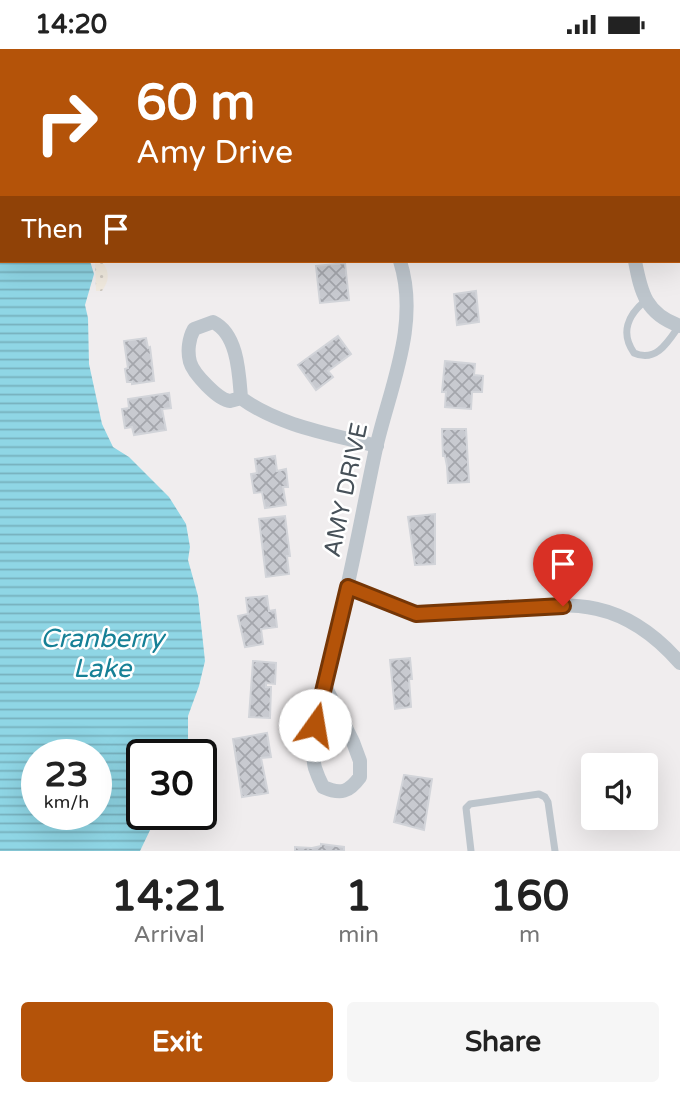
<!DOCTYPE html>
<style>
body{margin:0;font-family:"Varela Round",sans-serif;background:#f6f6f6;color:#222;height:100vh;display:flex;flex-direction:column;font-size:26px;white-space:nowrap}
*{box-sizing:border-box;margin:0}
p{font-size:23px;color:#767676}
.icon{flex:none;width:38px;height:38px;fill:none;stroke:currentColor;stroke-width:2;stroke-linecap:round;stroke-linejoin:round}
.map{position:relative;height:802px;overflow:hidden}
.details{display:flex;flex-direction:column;background:#fff;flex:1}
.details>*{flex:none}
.hud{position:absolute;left:0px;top:0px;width:681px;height:214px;box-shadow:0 7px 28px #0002;background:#b45309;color:#fff;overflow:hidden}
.tools{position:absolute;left:581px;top:704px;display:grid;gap:14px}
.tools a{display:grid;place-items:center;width:77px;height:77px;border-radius:7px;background:#fff;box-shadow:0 7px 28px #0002;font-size:35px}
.speed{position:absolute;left:21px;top:690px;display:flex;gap:14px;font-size:35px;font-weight:700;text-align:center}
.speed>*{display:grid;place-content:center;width:91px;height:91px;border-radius:50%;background:#fff;box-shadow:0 7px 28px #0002;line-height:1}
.speed small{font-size:18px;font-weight:400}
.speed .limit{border:4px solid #111;border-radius:10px;background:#fff;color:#111}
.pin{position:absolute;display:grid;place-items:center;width:60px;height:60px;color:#fff;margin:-72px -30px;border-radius:50% 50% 50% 0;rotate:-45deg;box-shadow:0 0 7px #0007}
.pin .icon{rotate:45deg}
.me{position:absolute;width:77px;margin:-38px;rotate:13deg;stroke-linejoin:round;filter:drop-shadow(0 0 5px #0008)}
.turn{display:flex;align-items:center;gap:24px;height:147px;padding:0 21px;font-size:32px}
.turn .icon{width:91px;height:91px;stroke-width:2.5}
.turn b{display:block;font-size:49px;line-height:60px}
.then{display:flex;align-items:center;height:66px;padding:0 21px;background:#0003;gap:14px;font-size:26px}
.eta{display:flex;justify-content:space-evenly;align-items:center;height:119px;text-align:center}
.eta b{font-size:42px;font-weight:700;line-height:49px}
.cta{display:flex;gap:14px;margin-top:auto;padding:14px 21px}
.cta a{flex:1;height:80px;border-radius:7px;background:#b45309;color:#fff;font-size:28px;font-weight:700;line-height:80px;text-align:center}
.cta a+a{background:#f6f6f6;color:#222}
.status{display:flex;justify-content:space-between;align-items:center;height:49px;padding:0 35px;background:#fff;direction:ltr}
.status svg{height:19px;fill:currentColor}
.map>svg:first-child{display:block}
.sand{fill:url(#sand-dots)}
.water{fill:url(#water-rules);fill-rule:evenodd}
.building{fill:url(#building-cross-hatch);stroke:#d2d4d9;stroke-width:2}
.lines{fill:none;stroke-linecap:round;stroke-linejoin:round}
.service{stroke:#bdc5cc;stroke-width:7}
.minor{stroke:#bdc5cc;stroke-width:14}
.route-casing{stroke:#753606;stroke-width:18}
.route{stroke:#b45309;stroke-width:12}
.labels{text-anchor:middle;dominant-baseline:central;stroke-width:5;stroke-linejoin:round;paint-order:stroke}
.street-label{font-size:24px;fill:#475159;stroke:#fff}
.water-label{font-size:26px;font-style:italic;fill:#168096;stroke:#fff}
</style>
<div class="status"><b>14:20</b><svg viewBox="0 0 49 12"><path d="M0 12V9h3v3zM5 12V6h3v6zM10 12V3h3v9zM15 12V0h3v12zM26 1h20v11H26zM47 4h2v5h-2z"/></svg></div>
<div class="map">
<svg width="680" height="802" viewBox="0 0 680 802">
<defs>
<pattern id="sand-dots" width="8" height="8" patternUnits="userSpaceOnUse" patternTransform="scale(1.75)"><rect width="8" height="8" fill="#f1eadf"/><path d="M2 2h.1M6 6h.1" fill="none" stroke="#d0cac2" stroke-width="1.8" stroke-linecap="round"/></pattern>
<pattern id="water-rules" width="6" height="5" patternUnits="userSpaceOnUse" patternTransform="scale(1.75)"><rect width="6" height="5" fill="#8fd6e5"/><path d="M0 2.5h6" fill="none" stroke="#77b0bd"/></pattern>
<pattern id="building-cross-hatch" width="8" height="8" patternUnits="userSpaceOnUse" patternTransform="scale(1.75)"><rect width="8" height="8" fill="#c8cad0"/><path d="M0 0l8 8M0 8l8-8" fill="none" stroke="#a4a6ac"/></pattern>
</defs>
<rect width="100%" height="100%" fill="#f0edee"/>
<path class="sand" d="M95,212L103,214C110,224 109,232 102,242H96Z"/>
<path class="water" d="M0,0H94L95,2H2V212H90L94,225L85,256L88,269L89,315L102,375L113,398L129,408L169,448L186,475L190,498L188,511L198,547L205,612L199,637L188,667V693L184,705H142V765H154L152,777L140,802H0ZM37,705H96V765H37Z"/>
<g class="building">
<polygon points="345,214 349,251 320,254 316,217"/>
<polygon points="476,242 479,273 457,276 454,245"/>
<polygon points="338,287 351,305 328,322 333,328 316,341 298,316"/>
<polygon points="146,289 148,299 150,298 154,332 132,335 132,333 127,333 125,320 128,319 124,292"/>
<polygon points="445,312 475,315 474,326 483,327 482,343 472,343 471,360 445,358 446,343 442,343"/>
<polygon points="169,344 171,359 162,360 166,381 134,386 132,378 125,379 122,360 129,359 128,350"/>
<polygon points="442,380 466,380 469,433 448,434 447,417 445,407 443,407"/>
<polygon points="275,407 277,422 286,420 288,438 283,438 286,456 265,459 262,443 254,444 251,425 257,424 255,410"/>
<polygon points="435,465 435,515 415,516 408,468"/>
<polygon points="285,467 290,507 287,507 289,525 266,528 259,470"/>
<polygon points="267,547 269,562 275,561 277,578 261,580 263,595 245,598 238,567 248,565 246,549"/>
<polygon points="410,609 412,630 409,630 411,658 395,660 390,611"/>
<polygon points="253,612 276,614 275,635 266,634 266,638 271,638 270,669 249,668"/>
<polygon points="267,684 271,708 261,709 268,744 242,748 233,690"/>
<polygon points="404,726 432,730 424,781 394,773"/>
<polygon points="321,795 344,798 344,802 295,802 295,798 312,799 321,797"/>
</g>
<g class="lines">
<g class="service">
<path d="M645,252C628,266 620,284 634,304C656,314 668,293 679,277"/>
<polyline points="471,802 466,759 470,755 539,745 545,748 548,753 555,802"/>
</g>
<g class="minor">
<polyline points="278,0 279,2"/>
<polyline points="577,0 578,2"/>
<path d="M635,212C641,244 646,265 680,277"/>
<path d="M241,349C240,349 231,352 230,352C218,351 193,324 190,313C187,302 189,289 194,280L213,273C238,285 239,325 241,349C279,377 331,385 377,397"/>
<path d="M348,538C366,545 402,564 419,565C429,566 440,565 451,564C546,561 608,531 680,614"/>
<path d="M324,635L353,693L360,712V728C349,743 341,746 323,738C320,732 317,725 315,719C306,682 328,619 337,582C352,522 363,460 376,399C390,338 420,275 400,212"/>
</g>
</g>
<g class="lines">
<g class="route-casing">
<polyline id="route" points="315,676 348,538 416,565 563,557"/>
</g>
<use href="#route" class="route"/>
</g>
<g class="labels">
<g class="street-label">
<text transform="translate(346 441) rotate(-78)">AMY DRIVE</text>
</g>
<g class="water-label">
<text x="102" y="589">Cranberry<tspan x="102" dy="30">Lake</tspan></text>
</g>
</g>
</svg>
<div class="tools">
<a><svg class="icon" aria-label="sound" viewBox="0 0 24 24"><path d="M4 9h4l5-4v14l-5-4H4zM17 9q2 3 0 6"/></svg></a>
</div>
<div class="speed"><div>23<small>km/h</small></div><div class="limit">30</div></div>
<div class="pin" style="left:563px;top:557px;background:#d93025"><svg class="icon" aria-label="arrive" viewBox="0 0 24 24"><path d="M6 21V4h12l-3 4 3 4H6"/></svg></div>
<svg class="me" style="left:315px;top:676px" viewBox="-20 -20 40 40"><circle r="19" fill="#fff"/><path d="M0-13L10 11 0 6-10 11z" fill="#b45309"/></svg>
<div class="hud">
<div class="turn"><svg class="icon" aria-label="right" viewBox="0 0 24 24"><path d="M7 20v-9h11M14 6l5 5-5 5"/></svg><div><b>60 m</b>Amy Drive</div></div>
<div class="then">Then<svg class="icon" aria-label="arrive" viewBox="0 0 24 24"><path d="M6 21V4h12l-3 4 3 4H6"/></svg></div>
</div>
</div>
<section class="details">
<div class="eta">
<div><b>14:21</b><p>Arrival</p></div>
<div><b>1</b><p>min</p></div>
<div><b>160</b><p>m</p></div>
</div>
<div class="cta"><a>Exit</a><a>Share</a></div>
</section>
